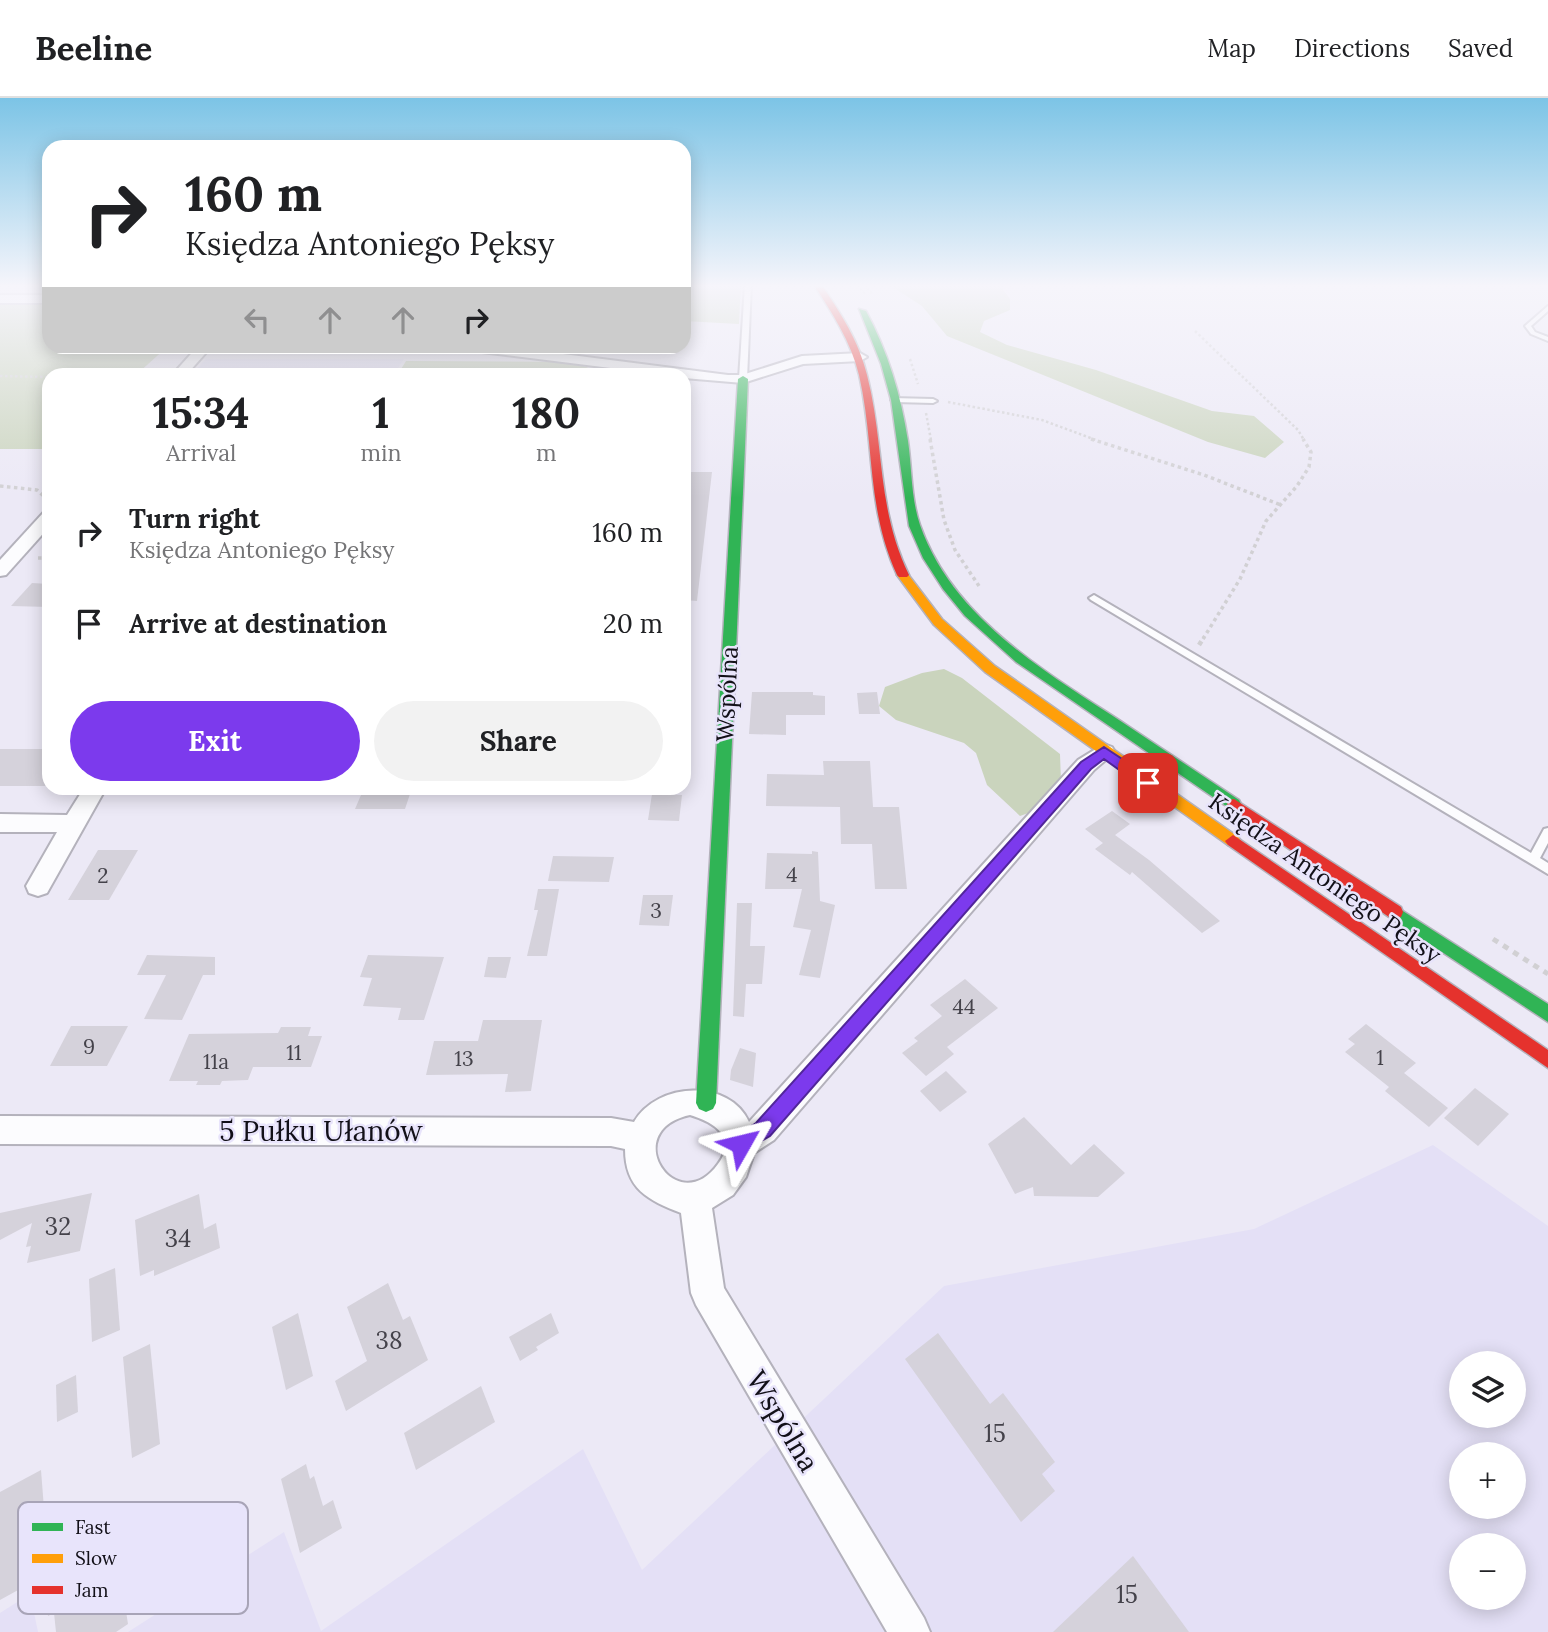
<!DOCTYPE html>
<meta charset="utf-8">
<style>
body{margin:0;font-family:Lora,serif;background:#f2f2f2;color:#202124;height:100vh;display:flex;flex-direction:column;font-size:26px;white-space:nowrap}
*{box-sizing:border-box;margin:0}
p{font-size:23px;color:#757577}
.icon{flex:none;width:38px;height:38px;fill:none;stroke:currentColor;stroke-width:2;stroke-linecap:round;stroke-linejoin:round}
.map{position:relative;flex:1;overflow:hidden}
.drawer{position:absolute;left:42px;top:270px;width:649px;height:427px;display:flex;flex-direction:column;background:#fff;border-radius:21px;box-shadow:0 4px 18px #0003}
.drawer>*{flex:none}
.banner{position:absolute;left:42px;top:42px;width:649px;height:214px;border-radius:21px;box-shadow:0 4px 18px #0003;background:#fff;color:#202124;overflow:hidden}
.controls{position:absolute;left:1449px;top:1253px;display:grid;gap:14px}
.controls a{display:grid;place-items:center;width:77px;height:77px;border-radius:50%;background:#fff;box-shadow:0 4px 18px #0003;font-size:35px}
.pin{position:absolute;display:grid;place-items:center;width:60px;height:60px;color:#fff;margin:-30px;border-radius:14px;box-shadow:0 4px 10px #0006}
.me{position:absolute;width:77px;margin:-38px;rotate:53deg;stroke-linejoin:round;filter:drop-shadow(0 0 5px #0008)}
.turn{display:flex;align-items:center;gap:24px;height:147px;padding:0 28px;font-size:32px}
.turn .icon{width:91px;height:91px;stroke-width:2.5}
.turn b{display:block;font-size:49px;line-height:60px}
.lanes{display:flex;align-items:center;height:66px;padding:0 28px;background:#0003;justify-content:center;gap:35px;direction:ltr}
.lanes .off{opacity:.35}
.eta{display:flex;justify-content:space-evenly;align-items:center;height:119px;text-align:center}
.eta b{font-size:42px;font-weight:800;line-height:49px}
.cta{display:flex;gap:14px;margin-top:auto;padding:14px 28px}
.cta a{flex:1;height:80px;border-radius:42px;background:#7c3aed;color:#fff;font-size:28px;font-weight:800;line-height:80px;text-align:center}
.cta a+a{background:#f2f2f2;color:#202124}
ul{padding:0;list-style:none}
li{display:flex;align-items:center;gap:21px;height:91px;padding:0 28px}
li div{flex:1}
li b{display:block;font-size:26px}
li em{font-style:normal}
header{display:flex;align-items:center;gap:42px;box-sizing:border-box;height:98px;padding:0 35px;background:#fff;border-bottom:2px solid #e0e0e0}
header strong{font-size:33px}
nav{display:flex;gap:38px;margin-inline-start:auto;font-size:24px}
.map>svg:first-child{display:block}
.built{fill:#e4e0f6;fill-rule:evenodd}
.green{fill:#cad4bd}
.building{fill:#d5d2db}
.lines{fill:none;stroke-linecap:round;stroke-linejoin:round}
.lane-casing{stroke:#b4b2bc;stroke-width:4}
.street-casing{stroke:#b4b2bc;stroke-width:4}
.fast-casing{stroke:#b4b2bc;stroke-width:3}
.slow-casing{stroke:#b4b2bc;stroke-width:3}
.jam-casing{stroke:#b4b2bc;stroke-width:3}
.path-far3{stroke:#d1d0d3;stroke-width:2.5;stroke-dasharray:2.5 2.5;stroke-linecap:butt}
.path-far2{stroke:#d1d0d3;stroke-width:3.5;stroke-dasharray:3.5 3.5;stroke-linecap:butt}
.path-far1{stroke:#d1d0d3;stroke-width:4.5;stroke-dasharray:4.5 4.5;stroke-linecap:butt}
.path{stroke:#d1d0d3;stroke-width:5;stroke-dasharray:6 6;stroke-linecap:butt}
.lane{fill:#fcfcfe;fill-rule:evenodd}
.street{fill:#fcfcfe;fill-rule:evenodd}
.fast{fill:#30b455;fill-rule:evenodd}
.slow{fill:#ff9f0a;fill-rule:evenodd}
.jam{fill:#e5322d;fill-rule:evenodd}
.route{fill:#7c3aed;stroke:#51269a;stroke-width:2}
.labels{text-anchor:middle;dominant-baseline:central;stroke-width:5;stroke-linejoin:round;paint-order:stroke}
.number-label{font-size:21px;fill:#44424a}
.street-label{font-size:24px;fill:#121018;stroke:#e8e4fb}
.near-number-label{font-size:24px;fill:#44424a}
.near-street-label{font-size:28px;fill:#121018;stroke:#e8e4fb}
.key{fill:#e8e4fb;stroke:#a8a4b7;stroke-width:2}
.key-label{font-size:19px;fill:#121018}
</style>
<header>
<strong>Beeline</strong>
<nav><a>Map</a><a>Directions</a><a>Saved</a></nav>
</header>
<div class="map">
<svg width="1548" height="1534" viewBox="0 0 1548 1534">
<rect width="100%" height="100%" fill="#ece9f6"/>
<g class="built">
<polygon points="206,261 404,261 394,276 192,276"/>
<path d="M1433,1047L1548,1128V1534H128L284,1434L321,1533L583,1351L642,1472L944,1188L1254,1131ZM1461,1265H1514V1318H1461ZM1461,1356H1514V1409H1461ZM1461,1447H1514V1500H1461Z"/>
<polygon points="30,1496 38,1534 0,1534 0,1515"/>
</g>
<g class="green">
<polygon points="684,186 741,186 739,226 684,223"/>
<polygon points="888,186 999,186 1010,201 1010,212 984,223 980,234 1007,247 1096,272 1212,313 1254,318 1284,344 1265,360 1208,344 947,238 922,208"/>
<polygon points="0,205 49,205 49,248 167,249 137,276 49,276 49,351 0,351"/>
<polygon points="406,263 573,264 594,272 593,276 398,276"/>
<polygon points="944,571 962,580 1060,656 1061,684 1031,714 1020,718 987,687 976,655 964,645 896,622 879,608 885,589 922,575"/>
</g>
<g class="building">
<polygon points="684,374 712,374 697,503 684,502"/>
<polygon points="32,485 49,486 49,509 11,508"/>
<polygon points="752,594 813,594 813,597 825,598 825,617 786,617 786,637 749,636"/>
<polygon points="877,594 880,616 859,616 857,595"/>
<rect x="0" y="651" width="49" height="37"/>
<polygon points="823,663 870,663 873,709 899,709 907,791 875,791 872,746 841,746 840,709 766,708 767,676 824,677"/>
<polygon points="364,690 412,690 405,711 355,711"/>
<polygon points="652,696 682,697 679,723 648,722"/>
<polygon points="1112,713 1130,726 1115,737 1149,762 1220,823 1202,835 1132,774 1130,777 1095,751 1103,745 1085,731"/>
<polygon points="98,752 138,752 109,802 68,802"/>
<polygon points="812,753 818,754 820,803 835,807 820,880 799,877 811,832 793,829 802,791 765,791 767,755 812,756"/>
<polygon points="553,758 614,759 609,784 548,783"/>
<polygon points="538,791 559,791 547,858 527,858 538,812 534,812"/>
<polygon points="643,797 673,797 669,828 639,827"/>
<polygon points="737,805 752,805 750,848 765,848 762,886 746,886 744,919 733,918"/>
<polygon points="147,857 215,859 215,877 203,877 182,922 144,921 166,877 137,877"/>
<polygon points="368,857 444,859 424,922 398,922 401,910 363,908 372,880 360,879"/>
<polygon points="488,859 511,859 506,880 484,879"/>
<polygon points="965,881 998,910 947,949 954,956 926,978 902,955 918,943 914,940 942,918 930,907"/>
<polygon points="483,922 542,922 531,993 505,994 508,976 426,977 434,943 478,943"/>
<polygon points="1366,926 1416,965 1404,975 1448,1010 1429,1029 1385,993 1389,989 1345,954 1355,946 1348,941"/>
<polygon points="71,928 128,928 107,968 50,968"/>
<polygon points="281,929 311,929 308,938 322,938 311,969 253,969 248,982 222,983 220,987 196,987 198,983 169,983 189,936 278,935"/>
<polygon points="740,950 756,955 753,989 730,982 731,972"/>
<polygon points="946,973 967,994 940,1014 920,993"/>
<polygon points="1475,990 1509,1016 1478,1048 1444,1020"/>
<polygon points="1024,1019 1071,1067 1094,1046 1125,1075 1098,1099 1034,1098 1033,1089 1015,1096 988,1046"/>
<polygon points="92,1095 80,1153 27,1165 31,1148 26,1149 32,1125 0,1142 0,1115"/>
<polygon points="199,1096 204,1131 216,1125 220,1150 154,1178 154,1172 140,1178 135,1122"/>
<polygon points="115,1170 120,1232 92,1244 89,1181"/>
<polygon points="388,1185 403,1222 410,1218 428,1262 346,1313 335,1283 367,1263 347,1209"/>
<polygon points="298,1215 313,1278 286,1292 272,1229"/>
<polygon points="551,1215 559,1235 536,1249 538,1252 520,1263 509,1239"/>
<polygon points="938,1235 990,1306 1003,1295 1055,1364 1042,1376 1055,1393 1021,1424 905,1261"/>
<polygon points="150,1246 160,1346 132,1360 123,1259"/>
<polygon points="76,1277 78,1314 57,1324 56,1287"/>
<polygon points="481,1288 495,1324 416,1372 404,1335"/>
<polygon points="306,1366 310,1381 314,1378 323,1408 333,1402 342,1430 300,1455 281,1381"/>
<polygon points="41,1372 49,1475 0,1502 0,1394"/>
<polygon points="115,1444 128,1526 116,1534 56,1534 54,1515 48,1518 44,1486"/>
<polygon points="1133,1458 1189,1534 1053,1534"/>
</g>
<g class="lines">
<g class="lane-casing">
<g id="lane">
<polygon points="745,186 751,186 747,281 743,283 739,281"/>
<polygon points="1548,208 1548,213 1531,228 1535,234 1548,239 1548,243 1531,236 1525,228"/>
<polygon points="892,300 933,301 937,303 933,305 895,304 891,302"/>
<polygon points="1094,497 1531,755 1544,731 1548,730 1548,745 1540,760 1548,765 1548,776 1091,502 1089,500"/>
</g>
</g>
<g class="street-casing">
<g id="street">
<rect x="0" y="197" width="49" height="8"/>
<polygon points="198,248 212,248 187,276 173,276"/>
<polygon points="459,248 501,248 728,277 742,277 802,258 860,255 867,259 860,263 803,266 743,285 684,280 684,276 659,276 465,252"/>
<polygon points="49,414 49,429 6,477 0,478 0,462 43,415"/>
<path d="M1104,646L1112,649L1115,654L1094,672L774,1042L754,1055L746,1079L733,1097L712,1110L724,1190L924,1520L930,1534H887L696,1207L691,1195L681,1115C648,1102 625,1091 625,1051L611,1048L0,1046V1018L611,1020L634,1024C657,984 729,980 749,1024L1078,662ZM690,1017C714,1024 738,1039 718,1066C677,1123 617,1033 690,1017Z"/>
<polygon points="84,690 106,690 47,795 38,798 29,795 26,788 57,734 0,734 0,716 67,717"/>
</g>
</g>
<g class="fast-casing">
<g id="fast">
<path d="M859,211L866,213C888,254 901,297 908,343C912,371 911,401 920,427C953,521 1046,574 1125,626C1163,651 1201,677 1239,702L1241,706L1239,710H1229L1016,564L965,518L943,491L923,460L909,428L891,302L881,266Z"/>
<polygon points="743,278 748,281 716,1005 713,1011 706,1014 699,1011 696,1005 738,281"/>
<polygon points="1395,808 1548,906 1548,924 1389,819 1387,814 1389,809"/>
</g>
</g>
<g class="slow-casing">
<polygon id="slow" points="903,473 907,475 942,521 995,568 1238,739 1241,743 1238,747 1228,747 985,574 934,527 897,477"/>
</g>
<g class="jam-casing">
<g id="jam">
<path d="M813,186H821C840,214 859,243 867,277C885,347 876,409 909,477L907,479H899L897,477C866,409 875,347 859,277C851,244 832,214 813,186Z"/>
<polygon points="1234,701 1401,809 1403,814 1401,819 1389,819 1229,710 1227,706 1229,702"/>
<polygon points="1233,737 1548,952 1548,970 1228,747 1225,743"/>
</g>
</g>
<g class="path-far3">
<polyline points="857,186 865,196"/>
<polyline points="864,186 872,196"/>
<polyline points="1195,233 1298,332 1304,342"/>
<polyline points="910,261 918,286"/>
<polyline points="0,278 49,279"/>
<polyline points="948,304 1042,322 1096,342"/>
<polyline points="926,315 931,342"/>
</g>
<g class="path-far2">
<polyline points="930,341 944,422 955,452 979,488"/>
<polyline points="1091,341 1204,377 1281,407"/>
<polyline points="0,388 37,392 48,402"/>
<polyline points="38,460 49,460"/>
<polyline points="1203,541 1240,481 1266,423 1297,388 1309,369 1311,354 1303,341"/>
</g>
<polyline class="path-far1" points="1199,547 1204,539"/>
<polyline class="path" points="1493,841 1548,876"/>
<use href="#lane" class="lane"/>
<use href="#street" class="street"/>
<use href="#fast" class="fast"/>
<use href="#slow" class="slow"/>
<use href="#jam" class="jam"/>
</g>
<linearGradient id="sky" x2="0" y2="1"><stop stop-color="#7cc4e6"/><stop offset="0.47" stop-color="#f6f5fb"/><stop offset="1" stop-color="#f6f5fb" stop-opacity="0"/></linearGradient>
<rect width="1548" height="400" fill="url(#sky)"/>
<polygon class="route" points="1104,649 1154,682 1156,685 1154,689 1143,689 1104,661 1091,671 770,1038 741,1055 734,1052 731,1046 734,1039 756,1025 1081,664"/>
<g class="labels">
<g class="number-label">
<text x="792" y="776">4</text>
<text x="103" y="777">2</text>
<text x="656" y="812">3</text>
<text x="964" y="908">44</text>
<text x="89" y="948">9</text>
<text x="294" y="954">11</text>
<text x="1380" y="959">1</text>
<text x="464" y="960">13</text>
<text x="216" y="963">11a</text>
</g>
<g class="street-label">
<text transform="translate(727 596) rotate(-87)">Wspólna</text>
<text transform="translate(1325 780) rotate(35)">Księdza Antoniego Pęksy</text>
</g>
<g class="near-number-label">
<text x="58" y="1128">32</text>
<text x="178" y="1140">34</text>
<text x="389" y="1242">38</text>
<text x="995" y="1335">15</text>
<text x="1127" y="1496">15</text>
</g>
<g class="near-street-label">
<text x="321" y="1033">5 Pułku Ułanów</text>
<text transform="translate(783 1323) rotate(59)">Wspólna</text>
</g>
</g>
<rect x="18" y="1404" width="230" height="112" rx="10" class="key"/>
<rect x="32" y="1425" width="31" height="8" fill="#30b455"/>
<rect x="32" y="1456" width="31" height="9" fill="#ff9f0a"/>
<rect x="32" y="1488" width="31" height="8" fill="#e5322d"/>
<g class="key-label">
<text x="75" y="1436">Fast</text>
<text x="75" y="1467">Slow</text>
<text x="75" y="1499">Jam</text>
</g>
</svg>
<div class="controls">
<a><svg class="icon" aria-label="layers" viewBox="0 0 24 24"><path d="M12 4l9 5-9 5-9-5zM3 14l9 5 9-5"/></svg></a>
<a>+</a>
<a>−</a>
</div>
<div class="pin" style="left:1148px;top:685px;background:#d93025"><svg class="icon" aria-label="arrive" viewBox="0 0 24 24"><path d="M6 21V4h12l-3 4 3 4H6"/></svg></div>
<svg class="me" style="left:741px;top:1046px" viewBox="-20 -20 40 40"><path d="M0-17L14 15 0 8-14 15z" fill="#7c3aed" stroke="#fff" stroke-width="4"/></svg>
<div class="banner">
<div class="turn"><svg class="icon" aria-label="right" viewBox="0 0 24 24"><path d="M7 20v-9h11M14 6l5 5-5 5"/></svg><div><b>160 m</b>Księdza Antoniego Pęksy</div></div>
<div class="lanes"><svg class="icon off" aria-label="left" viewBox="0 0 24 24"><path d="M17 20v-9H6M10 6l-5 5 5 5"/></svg><svg class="icon off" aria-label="ahead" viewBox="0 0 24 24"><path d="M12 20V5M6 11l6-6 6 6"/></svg><svg class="icon off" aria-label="ahead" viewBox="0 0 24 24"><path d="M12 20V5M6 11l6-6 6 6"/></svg><svg class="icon" aria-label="right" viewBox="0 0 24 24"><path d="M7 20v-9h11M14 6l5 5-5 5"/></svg></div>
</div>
<section class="drawer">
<div class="eta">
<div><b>15:34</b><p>Arrival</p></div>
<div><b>1</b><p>min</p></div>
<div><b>180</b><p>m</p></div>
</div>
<ul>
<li><svg class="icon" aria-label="right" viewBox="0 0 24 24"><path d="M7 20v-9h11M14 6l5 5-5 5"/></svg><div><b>Turn right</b><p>Księdza Antoniego Pęksy</p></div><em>160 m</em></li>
<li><svg class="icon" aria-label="arrive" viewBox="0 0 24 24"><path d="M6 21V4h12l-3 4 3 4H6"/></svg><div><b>Arrive at destination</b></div><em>20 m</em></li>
</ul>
<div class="cta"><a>Exit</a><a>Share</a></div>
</section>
</div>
